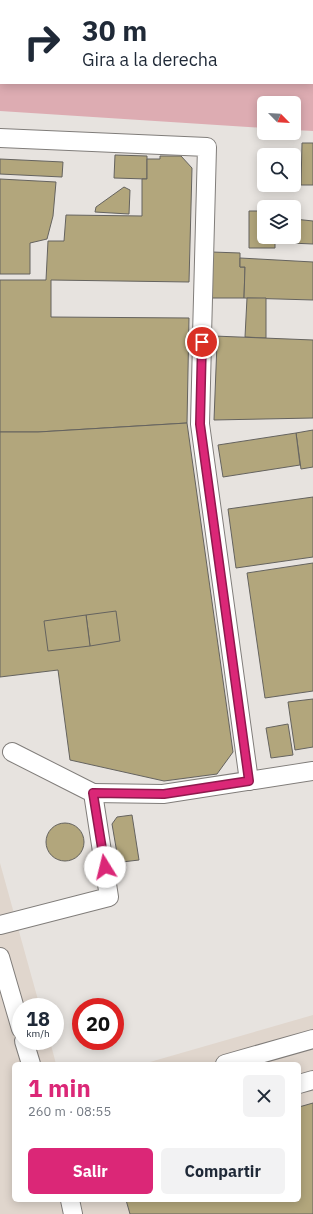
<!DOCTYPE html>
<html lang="es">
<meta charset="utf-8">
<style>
body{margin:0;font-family:"IBM Plex Sans",sans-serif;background:#f2f2f3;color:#1f2937;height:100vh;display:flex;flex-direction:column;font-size:15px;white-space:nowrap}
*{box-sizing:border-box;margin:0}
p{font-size:13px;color:#747a83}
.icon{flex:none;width:22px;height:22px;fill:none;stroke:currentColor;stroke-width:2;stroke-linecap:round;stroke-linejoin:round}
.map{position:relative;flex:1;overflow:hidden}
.details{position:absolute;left:12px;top:1062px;width:289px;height:140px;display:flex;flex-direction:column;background:#fff;border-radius:6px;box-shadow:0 2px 10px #0003}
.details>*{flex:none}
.top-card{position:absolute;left:0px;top:0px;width:313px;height:84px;box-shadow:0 2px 10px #0003;background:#fff;color:#1f2937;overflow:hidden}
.needle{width:26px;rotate:114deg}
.fabs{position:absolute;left:257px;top:96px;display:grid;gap:8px}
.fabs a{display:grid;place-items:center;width:44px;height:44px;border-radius:6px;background:#fff;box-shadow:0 2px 10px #0003;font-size:20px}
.speed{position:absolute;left:12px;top:998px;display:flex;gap:8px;font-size:20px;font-weight:700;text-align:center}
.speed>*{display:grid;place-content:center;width:52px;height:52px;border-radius:50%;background:#fff;box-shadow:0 2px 10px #0003;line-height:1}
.speed small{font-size:10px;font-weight:400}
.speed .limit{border:6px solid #d22;background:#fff;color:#111}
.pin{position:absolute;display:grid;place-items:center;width:34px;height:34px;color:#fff;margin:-17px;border:2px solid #fff;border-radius:50%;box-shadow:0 1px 4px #0007}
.me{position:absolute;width:44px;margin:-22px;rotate:351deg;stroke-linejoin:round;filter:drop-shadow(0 0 3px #0008)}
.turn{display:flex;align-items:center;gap:14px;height:84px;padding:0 16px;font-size:18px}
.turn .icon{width:52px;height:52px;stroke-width:2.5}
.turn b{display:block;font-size:28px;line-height:34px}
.round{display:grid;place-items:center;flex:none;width:42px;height:42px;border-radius:6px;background:#f2f2f3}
.head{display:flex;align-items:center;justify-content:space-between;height:68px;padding:0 16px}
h1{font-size:24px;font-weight:800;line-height:30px;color:#db2777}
.button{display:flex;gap:8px;margin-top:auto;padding:8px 16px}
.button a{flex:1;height:46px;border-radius:6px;background:#db2777;color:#fff;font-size:16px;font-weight:800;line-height:46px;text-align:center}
.button a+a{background:#f2f2f3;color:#1f2937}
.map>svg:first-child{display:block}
.built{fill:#e0d6cd}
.green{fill:#ddacb2;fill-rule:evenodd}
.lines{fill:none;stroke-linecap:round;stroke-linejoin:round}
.stream{stroke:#aebb91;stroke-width:5}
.building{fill:#b2a67c;stroke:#65635f}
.minor-casing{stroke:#807d7a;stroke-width:20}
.minor{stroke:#fff;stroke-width:18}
.route-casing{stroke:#8e194d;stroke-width:10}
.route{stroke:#db2777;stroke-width:7}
</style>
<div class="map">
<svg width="313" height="1214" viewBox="0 0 313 1214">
<rect width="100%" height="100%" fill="#e7e3df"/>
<polygon class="built" points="0,863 40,1007 21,1007 21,1041 50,1041 56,1064 14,1064 14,1200 299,1200 299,1064 143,1064 313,1015 313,1214 0,1214"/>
<path class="green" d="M0,0H313V131L294,130V103H264V128L0,111ZM1,1H312V83H1Z"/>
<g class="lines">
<g class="stream">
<polyline points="0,9 1,9"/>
<polyline points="312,39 313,39"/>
</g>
</g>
<g class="building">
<polygon points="302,143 313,143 313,185 301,185"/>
<polygon points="115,155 147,156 147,179 114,178"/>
<polygon points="160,156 181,156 192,168 189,282 51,280 51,317 189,318 187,423 38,432 0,432 0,280 46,280 48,241 64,241 66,215 142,216 142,179 147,179 147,159 160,159"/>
<polygon points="0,159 63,162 62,177 0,174"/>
<polygon points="0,179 56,182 53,216 47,239 30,243 30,274 0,274"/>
<polygon points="124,187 130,190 129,214 95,212 96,207"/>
<polygon points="249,211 264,211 264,237 275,237 275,248 249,248"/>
<polygon points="294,219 313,221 313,244 290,243 290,237 294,237"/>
<polygon points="212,252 240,253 240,267 245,267 244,298 210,298"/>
<polygon points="240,258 313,262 313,300 244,298 245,267 240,267"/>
<polygon points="247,298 266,298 266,338 245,337"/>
<polygon points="189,335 313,340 313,418 214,420 217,343 188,342"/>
<polygon points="187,423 233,752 217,774 164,781 70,760 58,670 0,677 0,432 38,432"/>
<polygon points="313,430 313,467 301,469 296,433"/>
<polygon points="296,433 300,465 223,477 218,445"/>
<polygon points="313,497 313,557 236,568 228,509"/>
<polygon points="313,563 313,691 265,698 247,573"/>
<polygon points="116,611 120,641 90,646 86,615"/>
<polygon points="86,615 90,646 48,651 44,621"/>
<polygon points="313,699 313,747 295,750 288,702"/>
<polygon points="288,724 293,755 271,758 266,728"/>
<polygon points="132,815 139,860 122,862 118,859 112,824 117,817"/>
<circle cx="65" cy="842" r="19"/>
<polygon points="313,1103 313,1214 130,1214 126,1200 299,1200 299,1107"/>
</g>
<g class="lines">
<g class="minor-casing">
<g id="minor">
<polyline points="0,138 207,147 202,336"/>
<polyline points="202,342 200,424 249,781"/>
<polyline points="93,793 163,794 313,771"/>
<polyline points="0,925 109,897 93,793 12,752"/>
<polyline points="0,957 21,1029"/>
<polyline points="24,1041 31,1064"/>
<polyline points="225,1064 313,1039"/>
<polyline points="299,1084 313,1080"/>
<polyline points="70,1200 73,1214"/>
</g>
</g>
<use href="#minor" class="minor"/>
</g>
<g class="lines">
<g class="route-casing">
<polyline id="route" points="105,867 93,793 164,794 249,781 200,424 202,342"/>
</g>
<use href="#route" class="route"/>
</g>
</svg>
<div class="fabs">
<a><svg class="needle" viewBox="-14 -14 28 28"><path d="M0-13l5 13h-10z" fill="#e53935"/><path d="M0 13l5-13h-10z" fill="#747a83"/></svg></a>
<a><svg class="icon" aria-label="search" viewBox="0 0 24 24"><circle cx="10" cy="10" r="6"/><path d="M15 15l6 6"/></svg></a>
<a><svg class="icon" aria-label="layers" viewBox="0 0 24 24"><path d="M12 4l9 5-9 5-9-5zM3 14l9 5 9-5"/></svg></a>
</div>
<div class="speed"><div>18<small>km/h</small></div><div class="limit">20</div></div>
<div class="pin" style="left:202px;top:342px;background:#d93025"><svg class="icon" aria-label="arrive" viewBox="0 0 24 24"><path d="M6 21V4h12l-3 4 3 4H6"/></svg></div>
<svg class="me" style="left:105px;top:867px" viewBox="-20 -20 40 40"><circle r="19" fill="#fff"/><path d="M0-13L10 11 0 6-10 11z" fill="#db2777"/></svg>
<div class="top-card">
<div class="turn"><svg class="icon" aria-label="right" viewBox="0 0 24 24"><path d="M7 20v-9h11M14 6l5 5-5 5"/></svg><div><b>30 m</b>Gira a la derecha</div></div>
</div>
<section class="details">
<div class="head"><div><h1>1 min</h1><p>260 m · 08:55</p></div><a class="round"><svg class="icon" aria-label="close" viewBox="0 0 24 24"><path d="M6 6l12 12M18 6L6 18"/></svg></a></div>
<div class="button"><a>Salir</a><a>Compartir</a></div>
</section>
</div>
